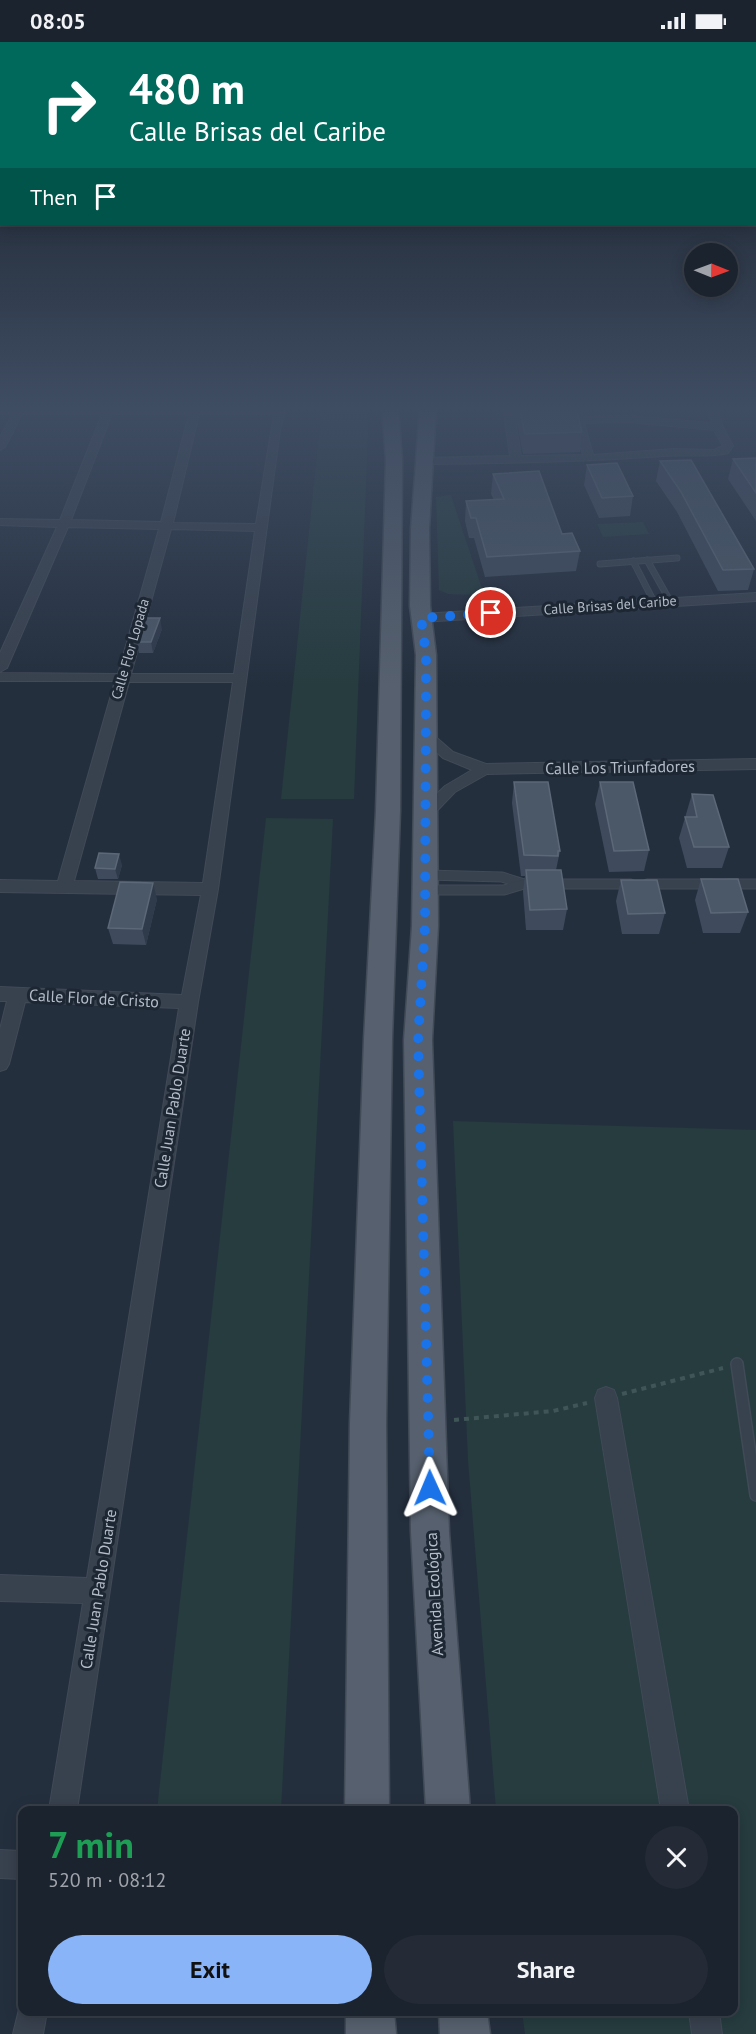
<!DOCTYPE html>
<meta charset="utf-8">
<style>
body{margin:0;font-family:"PT Sans",sans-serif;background:#242b36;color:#f1f3f6;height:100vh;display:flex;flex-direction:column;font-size:22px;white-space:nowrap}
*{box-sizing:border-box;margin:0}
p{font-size:20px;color:#a0a4aa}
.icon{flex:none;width:33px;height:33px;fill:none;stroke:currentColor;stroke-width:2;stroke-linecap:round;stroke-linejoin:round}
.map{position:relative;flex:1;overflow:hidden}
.drawer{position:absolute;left:18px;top:1764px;width:720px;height:210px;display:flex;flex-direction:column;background:#1b232e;border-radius:12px;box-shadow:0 3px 15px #0003,0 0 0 2px #39404a}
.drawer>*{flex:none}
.banner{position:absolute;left:0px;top:0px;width:756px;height:183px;box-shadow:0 3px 15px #0003,0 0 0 2px #39404a;background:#00695c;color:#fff;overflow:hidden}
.needle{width:39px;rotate:91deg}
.fabs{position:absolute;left:684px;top:201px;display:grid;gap:12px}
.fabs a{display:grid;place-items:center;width:54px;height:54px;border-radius:50%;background:#1b232e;box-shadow:0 3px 15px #0003,0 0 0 2px #39404a;font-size:30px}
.pin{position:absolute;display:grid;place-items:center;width:51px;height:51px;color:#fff;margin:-26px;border:3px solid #fff;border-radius:50%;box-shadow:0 2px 6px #0007}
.me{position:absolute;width:66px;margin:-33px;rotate:359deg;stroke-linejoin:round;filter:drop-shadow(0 0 4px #0008)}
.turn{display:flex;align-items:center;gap:21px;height:126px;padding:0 30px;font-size:27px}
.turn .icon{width:78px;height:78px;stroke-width:2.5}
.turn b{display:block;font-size:42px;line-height:51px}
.then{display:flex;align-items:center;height:57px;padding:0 30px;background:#0003;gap:12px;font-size:22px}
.round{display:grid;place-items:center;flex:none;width:63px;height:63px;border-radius:32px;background:#242b36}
.headline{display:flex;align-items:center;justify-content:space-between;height:102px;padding:0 30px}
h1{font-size:36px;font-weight:600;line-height:45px;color:#1e9e55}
.button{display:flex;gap:12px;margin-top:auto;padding:12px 30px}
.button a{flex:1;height:69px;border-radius:36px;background:#8ab4f8;color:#111;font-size:24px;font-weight:600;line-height:69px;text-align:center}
.button a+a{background:#242b36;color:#f1f3f6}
.status{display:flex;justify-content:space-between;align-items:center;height:42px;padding:0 30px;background:#1b232e;direction:ltr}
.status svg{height:16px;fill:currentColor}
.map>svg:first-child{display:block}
.green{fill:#263c3f}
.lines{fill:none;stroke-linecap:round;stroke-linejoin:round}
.service-far2-casing{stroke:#414a57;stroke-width:7}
.service-far1-casing{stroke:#414a57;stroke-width:11}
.service-casing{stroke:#414a57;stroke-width:14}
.minor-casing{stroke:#414a57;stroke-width:2}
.primary-casing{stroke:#414a57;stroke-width:3}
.path{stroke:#3f5557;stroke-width:4;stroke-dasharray:5 5;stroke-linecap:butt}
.service-far2{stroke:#38414e;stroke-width:5}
.service-far1{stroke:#38414e;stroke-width:9}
.service{stroke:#38414e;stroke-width:11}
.minor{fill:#38414e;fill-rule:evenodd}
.primary{fill:#56606e;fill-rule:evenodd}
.wall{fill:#3f4b5c}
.shaded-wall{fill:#2f3b4b}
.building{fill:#4b5868;stroke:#5c6777;stroke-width:1.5}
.route{stroke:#1a73e8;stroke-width:10;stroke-dasharray:0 18}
.labels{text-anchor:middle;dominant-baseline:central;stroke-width:6;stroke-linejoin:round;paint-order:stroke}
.far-street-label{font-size:14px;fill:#b4bcc9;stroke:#1d2633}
.street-label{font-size:16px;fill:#b4bcc9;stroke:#1d2633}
</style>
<div class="status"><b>08:05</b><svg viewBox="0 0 49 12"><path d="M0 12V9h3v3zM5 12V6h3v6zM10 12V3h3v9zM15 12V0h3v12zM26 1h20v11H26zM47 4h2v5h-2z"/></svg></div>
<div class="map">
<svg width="756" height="1992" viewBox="0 0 756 1992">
<rect width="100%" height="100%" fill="#242f3e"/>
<g class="green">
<polygon points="322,365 369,365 354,757 281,757"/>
<polygon points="451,453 484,553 448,552 439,548 436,455"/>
<polygon points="643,480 649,492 603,495 597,482"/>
<polygon points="266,776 333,777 281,1768 157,1768"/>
<polygon points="453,1079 756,1088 756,1992 525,1992 522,1970 734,1970 734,1768 496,1768 468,1418"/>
</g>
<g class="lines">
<g class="service-far2-casing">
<g id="service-far2">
<polyline points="647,518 670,559"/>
<polyline points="633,519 654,560"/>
<polyline points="600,522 677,516"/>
</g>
</g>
<g class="service-far1-casing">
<g id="service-far1">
<polyline points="426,833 502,835 524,842 535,842"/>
<polyline points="551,842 631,842"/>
<polyline points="647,842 712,842"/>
<polyline points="728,842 756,842"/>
<polyline points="425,848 504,848 524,842"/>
</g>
</g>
<g class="service-casing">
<polyline id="service" points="737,1322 756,1453"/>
</g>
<g class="minor-casing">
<g id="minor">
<path d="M276,365H286L280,388L218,847L198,960L77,1768H49L83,1561L0,1559V1533L87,1536L179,966L25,960L9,1022L6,1027L0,1029V987L7,959H0V945L182,953L201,853L0,850V838L58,839L115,639H0V631L118,632L159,487L68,485L7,626L0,630V611L57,485L0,483V477L60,478L102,372H22L5,405L0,408V395L13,372H0V366ZM112,372H189L161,480L71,478ZM199,372H274L256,482L173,481ZM171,487L255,489L234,632H131ZM129,640H233L203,841L74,839Z"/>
<path d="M503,365H513L521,414L583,413L570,365H580L583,375L629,374L712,381L707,365H717L723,385L733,404L728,411C707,416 685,412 663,414C583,420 503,421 423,422L418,419L423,416L510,414ZM629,380L714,388L723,404L714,408L674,407L593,413L584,381Z"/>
<polygon points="756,551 756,559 421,580 415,576 421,572"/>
<polygon points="425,689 430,690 453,710 486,722 756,717 756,727 487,732 455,750 430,776 425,777 417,772 420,768 445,744 472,728 443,716 418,693"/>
<polygon points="606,1345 614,1348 617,1356 689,1768 661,1768 595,1356 598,1348"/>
<polygon points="0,1808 22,1809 22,1837 0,1836"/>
<polygon points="21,1959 22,1970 47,1970 43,1992 13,1992"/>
<polygon points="689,1970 719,1970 722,1992 692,1992"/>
</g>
</g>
<g class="primary-casing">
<g id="primary">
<polygon points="382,365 398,365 402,418 400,769 392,997 386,1381 389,1768 345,1768 350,1381 364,997 376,769 386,418"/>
<polygon points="420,365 436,365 429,487 430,564 436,613 438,884 432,998 449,1490 470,1768 426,1768 411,1490 404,998 412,884 416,613 410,564 411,487"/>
<polygon points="346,1970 394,1970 396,1992 346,1992"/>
<polygon points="439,1970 487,1970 490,1992 440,1992"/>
</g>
</g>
<g class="path">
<polyline points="622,1352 723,1326"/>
<polyline points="454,1378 553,1369 587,1361"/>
</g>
<use href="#service-far2" class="service-far2"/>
<use href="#service-far1" class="service-far1"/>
<use href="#service" class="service"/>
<use href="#minor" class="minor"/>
<use href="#primary" class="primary"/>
</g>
<g class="wall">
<polygon points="514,365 576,365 582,390 580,410 523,412"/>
<polygon points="756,416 756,479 728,437 733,417"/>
<polygon points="660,419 754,527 748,548 718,549 677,470 656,439"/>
<polygon points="587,423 633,454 630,474 599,476 584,443"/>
<polygon points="493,432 562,492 580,509 576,529 485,535 474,496 469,496 465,479 466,459 494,458 491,452"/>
<polygon points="162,587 153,611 139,611 137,600"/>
<polygon points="514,740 560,809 556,828 567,867 563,888 526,888 523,849 525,834 521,834 512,761"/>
<polygon points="600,740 649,808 644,829 609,830 595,762"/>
<polygon points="692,752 729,805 722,826 687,826 679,796"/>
<polygon points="122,823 118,837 98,837 95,826"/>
<polygon points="701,837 748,870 740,891 703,891 695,858"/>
<polygon points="621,838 665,871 659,892 622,892 616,859"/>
<polygon points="157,857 146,903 113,902 108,886"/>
</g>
<g class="shaded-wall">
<polygon points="160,576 162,587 153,611 151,600"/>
<polygon points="119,812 122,823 118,837 115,827"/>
<polygon points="153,841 157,857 146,903 142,887"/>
</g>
<g class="building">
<polygon points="519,365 576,365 582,390 525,392"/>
<polygon points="756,416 756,451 733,417"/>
<polygon points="691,418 754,527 723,528 681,450 660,419"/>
<polygon points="617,421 633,454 602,456 587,423"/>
<polygon points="539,429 562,492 572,491 580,509 487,515 476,476 471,476 466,459 504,457 493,432"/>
<polygon points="144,576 160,576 151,600 137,600"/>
<polygon points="514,740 548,740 560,809 558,809 558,814 524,813"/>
<polygon points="600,740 633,740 649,808 614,809"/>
<polygon points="692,752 713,753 729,805 694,805 685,775 697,775"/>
<polygon points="99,811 119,812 115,827 95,826"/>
<polygon points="526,828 561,828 567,867 530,868"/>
<polygon points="701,837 738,837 748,870 711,871"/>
<polygon points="621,838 657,838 665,871 628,872"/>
<polygon points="120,840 153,841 142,887 108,886"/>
</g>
<linearGradient id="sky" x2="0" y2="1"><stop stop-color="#141a22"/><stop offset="0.57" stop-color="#3f4d63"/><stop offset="1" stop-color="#3f4d63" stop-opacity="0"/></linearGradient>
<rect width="756" height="643" fill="url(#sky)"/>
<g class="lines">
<polyline class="route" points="430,1446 418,998 425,884 426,612 421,576 491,571"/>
</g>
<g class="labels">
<g class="far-street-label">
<text transform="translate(610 563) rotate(-4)">Calle Brisas del Caribe</text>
<text transform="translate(130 607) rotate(-74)">Calle Flor Lopada</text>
</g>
<g class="street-label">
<text transform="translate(620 725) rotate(-1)">Calle Los Triunfadores</text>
<text transform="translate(94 956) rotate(3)">Calle Flor de Cristo</text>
<text transform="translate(172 1066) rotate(-81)">Calle Juan Pablo Duarte</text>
<text transform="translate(98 1547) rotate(-81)">Calle Juan Pablo Duarte</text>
<text transform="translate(434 1552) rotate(-93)">Avenida Ecológica</text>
</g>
</g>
</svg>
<div class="fabs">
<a><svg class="needle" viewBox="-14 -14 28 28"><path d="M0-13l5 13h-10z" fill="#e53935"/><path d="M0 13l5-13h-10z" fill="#a0a4aa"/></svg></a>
</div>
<div class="pin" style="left:491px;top:571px;background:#d93025"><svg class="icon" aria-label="arrive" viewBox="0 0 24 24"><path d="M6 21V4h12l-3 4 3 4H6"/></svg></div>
<svg class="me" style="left:430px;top:1446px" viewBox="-20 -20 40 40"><path d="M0-17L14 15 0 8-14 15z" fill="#1a73e8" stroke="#fff" stroke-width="4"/></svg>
<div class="banner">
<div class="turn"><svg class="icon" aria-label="right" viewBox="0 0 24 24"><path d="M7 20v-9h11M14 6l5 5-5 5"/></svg><div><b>480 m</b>Calle Brisas del Caribe</div></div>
<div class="then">Then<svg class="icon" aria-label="arrive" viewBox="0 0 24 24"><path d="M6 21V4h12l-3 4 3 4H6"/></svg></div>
</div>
<section class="drawer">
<div class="headline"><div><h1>7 min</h1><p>520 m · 08:12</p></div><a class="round"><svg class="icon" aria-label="close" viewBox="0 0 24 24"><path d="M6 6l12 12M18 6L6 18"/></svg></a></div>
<div class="button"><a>Exit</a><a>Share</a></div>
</section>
</div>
